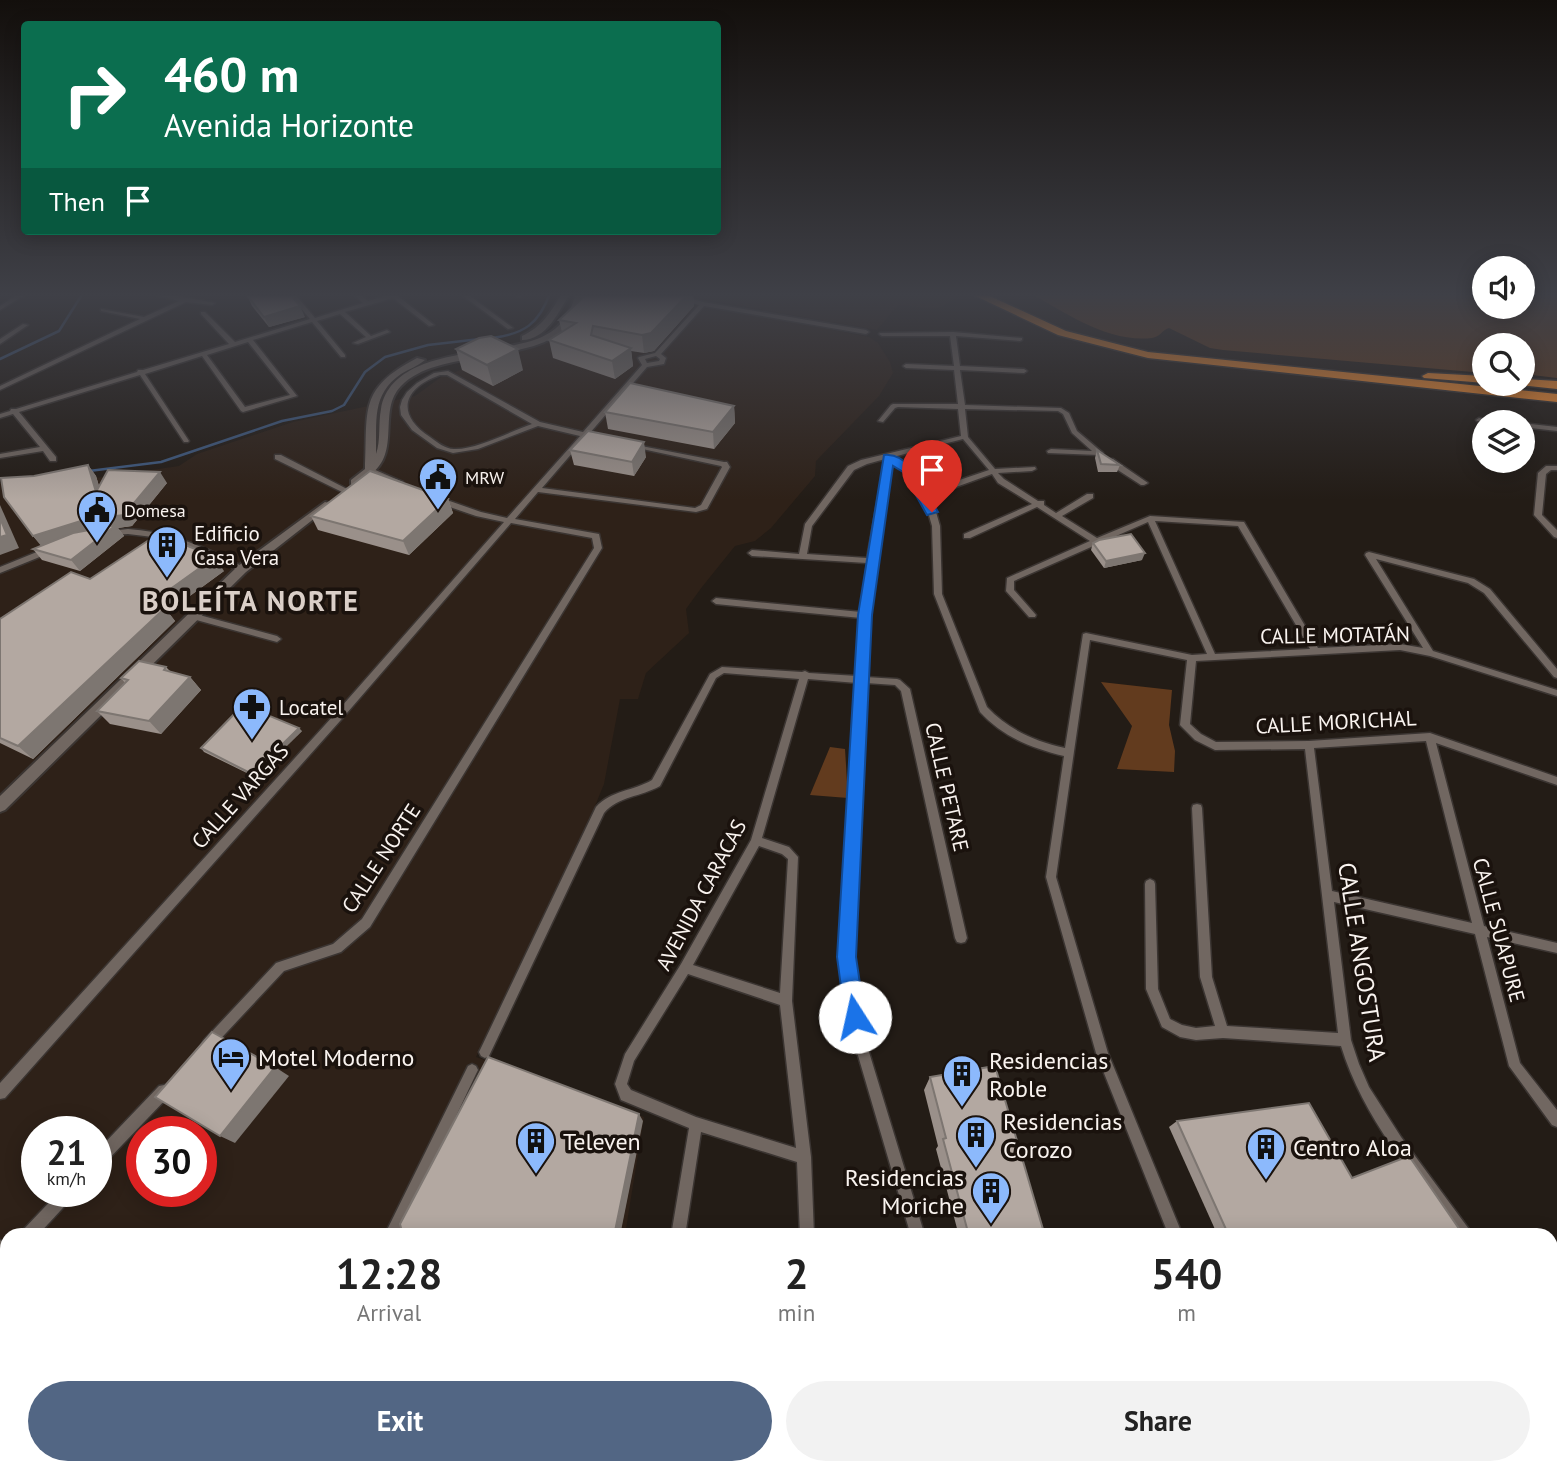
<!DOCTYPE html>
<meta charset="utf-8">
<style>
body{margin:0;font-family:"PT Sans",sans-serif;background:#f2f2f2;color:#222;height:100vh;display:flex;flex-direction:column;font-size:26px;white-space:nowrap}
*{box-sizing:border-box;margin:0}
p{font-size:23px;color:#767676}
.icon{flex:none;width:38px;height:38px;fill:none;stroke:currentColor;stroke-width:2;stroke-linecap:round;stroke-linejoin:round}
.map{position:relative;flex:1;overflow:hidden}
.sheet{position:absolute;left:0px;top:1228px;width:1558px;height:247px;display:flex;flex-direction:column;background:#fff;border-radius:21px 21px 0 0;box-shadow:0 4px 18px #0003}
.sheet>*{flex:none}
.top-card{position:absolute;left:21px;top:21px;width:700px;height:214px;border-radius:7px;box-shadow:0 4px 18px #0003;background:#0b6e4f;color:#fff;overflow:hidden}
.tools{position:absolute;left:1472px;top:256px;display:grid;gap:14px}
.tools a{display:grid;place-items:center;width:63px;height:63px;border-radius:50%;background:#fff;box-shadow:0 4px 18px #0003;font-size:35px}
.speed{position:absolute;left:21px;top:1116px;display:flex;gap:14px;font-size:35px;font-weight:700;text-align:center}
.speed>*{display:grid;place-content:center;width:91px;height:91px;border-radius:50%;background:#fff;box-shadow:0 4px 18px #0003;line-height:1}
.speed small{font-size:18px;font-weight:400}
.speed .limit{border:10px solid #d22;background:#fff;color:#111}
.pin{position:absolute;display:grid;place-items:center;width:60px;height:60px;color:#fff;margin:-72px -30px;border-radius:50% 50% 50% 0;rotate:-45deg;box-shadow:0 0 7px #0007}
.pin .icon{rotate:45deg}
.me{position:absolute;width:77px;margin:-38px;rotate:350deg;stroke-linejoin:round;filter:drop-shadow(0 0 5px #0008)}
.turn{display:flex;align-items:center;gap:24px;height:147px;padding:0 28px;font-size:32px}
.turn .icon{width:91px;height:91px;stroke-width:2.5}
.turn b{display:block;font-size:49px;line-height:60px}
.then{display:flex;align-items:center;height:66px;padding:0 28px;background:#0003;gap:14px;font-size:26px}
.eta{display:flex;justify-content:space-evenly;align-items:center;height:119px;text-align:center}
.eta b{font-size:42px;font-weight:600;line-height:49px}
.primary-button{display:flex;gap:14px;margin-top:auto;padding:14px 28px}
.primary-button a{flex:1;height:80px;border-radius:42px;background:#526684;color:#fff;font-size:28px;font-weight:600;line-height:80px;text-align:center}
.primary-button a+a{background:#f2f2f2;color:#222}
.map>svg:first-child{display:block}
.built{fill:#2e2118;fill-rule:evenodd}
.forest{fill:#623b1e}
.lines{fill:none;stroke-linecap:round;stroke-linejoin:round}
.stream{stroke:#3f597e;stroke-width:2.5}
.street-casing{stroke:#3b3532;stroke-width:3}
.secondary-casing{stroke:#3b3532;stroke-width:4}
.primary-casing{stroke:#3b3532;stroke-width:3}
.highway-casing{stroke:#3b3532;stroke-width:3}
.street{fill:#716761;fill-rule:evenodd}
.secondary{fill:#716761;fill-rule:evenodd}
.primary{fill:#c67f42;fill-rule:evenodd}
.highway{fill:#fe8f2d;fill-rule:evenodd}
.wall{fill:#9a908a}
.shaded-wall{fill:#7d7671}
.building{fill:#b3a8a1;stroke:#7d7671;stroke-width:2}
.route{fill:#1a73e8;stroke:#114b97;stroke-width:2}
.labels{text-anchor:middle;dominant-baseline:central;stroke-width:7;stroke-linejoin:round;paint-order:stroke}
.far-poi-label{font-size:18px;fill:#f9f3ef;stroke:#1a120d;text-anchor:start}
.poi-label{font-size:21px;fill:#f9f3ef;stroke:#1a120d;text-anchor:start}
.street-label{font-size:21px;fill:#f9f3ef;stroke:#1a120d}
.near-street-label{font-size:24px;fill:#f9f3ef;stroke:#1a120d}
.near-poi-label{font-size:24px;fill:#f9f3ef;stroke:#1a120d;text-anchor:start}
.district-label{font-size:28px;font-weight:bold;letter-spacing:2px;fill:#dacfc8;stroke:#1a120d}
</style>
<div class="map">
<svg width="1557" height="1474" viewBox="0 0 1557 1474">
<rect width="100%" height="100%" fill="#231c16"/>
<g class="built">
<polygon points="688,293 954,293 958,296 944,306 933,309 898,305 877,330 685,296"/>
<path d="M692,302L869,337L878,343L890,362L893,373L879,396L816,461L815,476L771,528L755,541L735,546L702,587L686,609L689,633L646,673L638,699H620L604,784L591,816L566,875L476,1057L644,1117L625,1235L7,1236V1275L0,1267V483L75,481L179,466L197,454L293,422L415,396L441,377L526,347L572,322ZM37,1132H96V1192H37ZM142,1132H201V1192H142Z"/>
<polygon points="190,1468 724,1468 724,1474 186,1474"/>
</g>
<g class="forest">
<path d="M1030,293H1484V306H1522L1523,293H1557V378L1523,374L1522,345H1484V373L1223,350L1210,348L1169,328C1162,330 1160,337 1152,338C1108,343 1066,313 1030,293Z"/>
<polygon points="1101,682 1172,690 1169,725 1175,751 1174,772 1117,769 1132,726"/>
<polygon points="830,747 845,749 848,798 810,795"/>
</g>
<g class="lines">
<g class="stream">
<path d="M492,338C524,334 539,324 550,293"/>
<polyline points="0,359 59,331 83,293"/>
<polyline points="89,471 161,462 282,421 332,411 344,405 365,372 385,357 428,345 480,339"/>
</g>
<g class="street-casing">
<g id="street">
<polygon points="20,293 28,293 0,310 0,306"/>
<polygon points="149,293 162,293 215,303 212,305 186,302 0,390 0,386 140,319 101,311 101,309 144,317 179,301"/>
<path d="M288,293H294L315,318L363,303L352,293H359L368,301L395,293H405L398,296L434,325L429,326L393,298L345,312L371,336L387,330L390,332L358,344L353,343L366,337L340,314L317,321L345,355V357H341L312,322L253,340L297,396L243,412L241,411L202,356L145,374L189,441L188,442H184L140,375L19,412L56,457V461H50L43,451L0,458V454L40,447L13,414L0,418V414L10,411L11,409H16L137,372L138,370H143L229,344L201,314V312H205L235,342L310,319ZM248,342L290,395L245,407L207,355Z"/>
<polygon points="459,293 466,293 513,328 508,329"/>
<polygon points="514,293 521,293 522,295 519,297"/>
<path d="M659,293H670L703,302L866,330L869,332L866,334L704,306L661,354L666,358L664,364L647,367L589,434L592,435V437H586L542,488L695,508L701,505L722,467L721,466L633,447L631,446V444L724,462H727L730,467L707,509L696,512L538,492L515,519L599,534L602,548L370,927L341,952L284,971L212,1048L208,1050L204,1048L202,1044L204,1040L276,963L333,944L362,919L594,548L592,538L511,523L340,721L5,1098L0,1099V1083L334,715L504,522L476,516L438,503V499H444L481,512L507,518L580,436L538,426L478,449L453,453L437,448L412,430L401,415L400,407L402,400L407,392L417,383L434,373L448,371L540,422L583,432L642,365L638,358L639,357L655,353L699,305ZM656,356L660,359L659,361L647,363L645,359ZM440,375H447L532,424C511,431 476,450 454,449C445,449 437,442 430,437C395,414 403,388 440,375Z"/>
<polygon points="23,324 28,325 0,344 0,339"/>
<path d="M953,332L1022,338V340L1020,341L956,336L960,366L1024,369L1027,371L1024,373L960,370L965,405L1061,408L1069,413L1077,431L1103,453L1099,455L1048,453L1047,451L1051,449L1092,451L1072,433L1063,414L1058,411L965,409L968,437L995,469L1035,467L1036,469L1032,471L998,473L1004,479L1038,501H1044V505L1056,513L1087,494H1093V498L1062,516L1097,538L1150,516L1244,522L1318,648L1400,644L1423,648L1365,555L1366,553L1369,552L1474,579L1490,589L1557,669V678L1554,677L1484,593L1468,583L1376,559L1433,651L1557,690V696L1430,656L1400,650L1196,661L1190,724L1201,734L1216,742L1309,741L1430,733L1557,777V785L1436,743L1484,926L1557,943V953L1487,937L1520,1063L1557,1110V1127L1552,1125L1509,1066L1475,934L1334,902L1351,1040L1359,1064L1369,1087L1401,1137L1474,1236H1458C1413,1175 1363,1118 1341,1046L1223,1038L1196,1040L1180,1037L1162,1027L1146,989L1145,884L1146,881L1150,879L1154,881L1155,884L1158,989L1170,1019L1182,1025L1196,1028L1215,1026L1200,977L1192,808L1193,805L1197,804L1201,805L1202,808L1212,977L1227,1026L1338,1033L1305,749L1215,750L1195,740L1180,725L1187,660L1090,640L1056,877L1108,1053L1183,1236H1169L1096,1053L1046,877L1064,756C1031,748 1003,737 980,712L934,594L932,526L928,512L905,471L892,462L875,561L869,615L866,677L897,679L900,680L910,689L967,938L965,942L961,943L957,942L955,938L901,691L895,685L866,683L853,975L869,1052L925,1236H911L857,1052L841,975L857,683L808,679L762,838L789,847L798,857L792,1001L811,1157L814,1236H800L797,1162L701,1132L685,1236H671L689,1128L621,1100L615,1084L625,1054L681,964L751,840L799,679L724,673L716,678L660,786C641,797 618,796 604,813L489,1056L485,1058L481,1056L479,1052L481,1048L596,807C611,790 634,791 652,780L710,674L722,667L802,672L805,671L809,673L857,676L861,618L716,604L712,601L716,598L861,612L867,563L752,556L748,553L752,550L799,554L805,524L848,466L861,460L961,436L958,409L898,407L895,408L883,422L878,421L891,405L893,404H958L954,370L906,368L903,366L906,364L954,366L950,336H882L879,334L880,333ZM963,439L989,470L939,487V491H945L992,474L998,483L1032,504L964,534V538H970L1037,507L1090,541L1007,578L1006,591L1029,617H1035L1036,615L1014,590V581L1148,522L1207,654L1192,655L1086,633L1083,634L1065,748C1034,741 1009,730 987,707L942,594L940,526L936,512L911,468L893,457ZM885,459L867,558L807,554L812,526L854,470L867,464ZM1155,521L1238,526L1310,649L1215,654ZM1426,741L1472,923L1332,891L1314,748ZM759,846L782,854L788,859L780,993L693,965ZM688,974L780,1005L796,1148L696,1117L631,1090L627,1084L634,1061Z"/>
<polygon points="1479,418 1499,422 1477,421 1476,420"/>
<polygon points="1522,423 1557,427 1557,431 1522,427"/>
<polygon points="275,455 281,455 349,490 348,492 342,492 275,459"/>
<polygon points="1107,459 1113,459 1148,483 1144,485 1141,485 1107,463"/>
<polygon points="1546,466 1557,466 1557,470 1551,470 1546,474 1542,515 1557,530 1557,538 1554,537 1534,515 1538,473"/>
<polygon points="367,469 373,469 403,482 399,484 396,484 367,473"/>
<path d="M128,529C162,531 192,542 222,556C230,560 239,564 246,569L242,572L239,571L191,548L161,538L128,534L110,535L106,533L110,531Z"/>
<polygon points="49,547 52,548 52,552 0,573 0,567"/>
<polygon points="192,613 277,636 281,639 277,642 189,618 188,616 189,614"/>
<polygon points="472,1064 476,1066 478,1070 476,1074 399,1236 384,1236 468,1066"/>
<polygon points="164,1085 169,1086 170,1091 169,1096 101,1167 96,1169 96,1152 159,1086"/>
<polygon points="59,1192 75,1192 73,1197 37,1236 20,1236 22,1231"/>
<polygon points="0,1240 7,1244 7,1260 0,1256"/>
<rect x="48" y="1468" width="16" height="6"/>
<polygon points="439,1468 455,1468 457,1474 441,1474"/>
<polygon points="888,1468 905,1468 907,1474 890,1474"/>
<polygon points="1030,1468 1047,1468 1049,1474 1032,1474"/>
<polygon points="1263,1468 1279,1468 1281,1474 1265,1474"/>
</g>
</g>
<g class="secondary-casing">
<g id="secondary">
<path d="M562,293H570C559,312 546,340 522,340V336C542,327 551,312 562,293Z"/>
<path d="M576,293H584C576,326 555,342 522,349C513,351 504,354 495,353V349C535,341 564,338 576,293Z"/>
<path d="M474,352L479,355L477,357C452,363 420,366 401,386C377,411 402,452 370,475C363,480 360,485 351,484V480L365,469C368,409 358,389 417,358L425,360C418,366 409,369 401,374C371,395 377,421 376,454C381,440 378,424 381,409C388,367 439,358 474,352Z"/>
<polygon points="325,502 329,503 329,507 246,572 5,810 0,812 0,796 238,566"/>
</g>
</g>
<g class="primary-casing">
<g id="primary">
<polygon points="1557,1296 1557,1320 1550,1322 1550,1298"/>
<polygon points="1557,1331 1557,1355 1550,1358 1550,1333"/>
<polygon points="1278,1468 1308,1468 1306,1474 1276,1474"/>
<polygon points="1331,1468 1363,1468 1361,1474 1329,1474"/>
</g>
</g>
<g class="highway-casing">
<g id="highway">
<polygon points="969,293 983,293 1066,331 1148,352 1557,394 1557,402 1148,358 1058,335"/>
<polygon points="1428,373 1484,376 1485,383 1424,378 1422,376"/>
<polygon points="1522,379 1557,381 1557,389 1518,385 1516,383 1522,383"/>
</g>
</g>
<use href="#street" class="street"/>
<use href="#secondary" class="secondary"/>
<use href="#primary" class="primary"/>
<use href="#highway" class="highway"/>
</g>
<g class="wall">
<polygon points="585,293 693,293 694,306 654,351 644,353 631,351 633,366 615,379 553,358 549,340 562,332 559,320 586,296"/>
<polygon points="247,295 305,317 269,327 252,306"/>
<polygon points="456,349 523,370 493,386 462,370"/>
<polygon points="734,406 735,423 714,449 608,429 605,412"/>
<polygon points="570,450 646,457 634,476 574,465"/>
<polygon points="1097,450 1120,465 1117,472 1098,472 1095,458"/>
<polygon points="88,465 96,476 99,486 167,483 132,526 118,528 124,536 80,571 42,560 33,549 42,546 33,536 34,476"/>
<polygon points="448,499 453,513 409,555 318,530 311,516"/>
<polygon points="1093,543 1142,560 1104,568 1091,550"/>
<polygon points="224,571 168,612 175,621 33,759 0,743 0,619 90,579"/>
<polygon points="166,667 171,672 190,677 201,690 161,734 110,724 97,711 125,683 121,678"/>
<polygon points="302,731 255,777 204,752 201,748"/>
<polygon points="930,1077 1045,1236 959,1236 936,1149 938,1146 924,1090"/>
<polygon points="1177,1121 1352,1178 1464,1236 1218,1236 1169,1127"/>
<polygon points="1557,1388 1557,1474 1459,1474 1465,1468 1550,1468 1550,1393"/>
<polygon points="1082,1468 1165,1468 1168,1474 1085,1474"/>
</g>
<g class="shaded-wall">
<polygon points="689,293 693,293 694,306 654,351 644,353 642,335"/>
<polygon points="300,306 305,317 269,327 264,317"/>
<polygon points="631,348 633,366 615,379 612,361"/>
<polygon points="518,349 523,370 493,386 487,365"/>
<polygon points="734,406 735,423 714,449 713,432"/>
<polygon points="644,442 646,457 634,476 632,462"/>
<polygon points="88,465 96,476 104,503 96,492"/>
<polygon points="160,472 167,483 132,526 118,528 124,536 80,571 71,560 42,547 33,536 84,520"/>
<polygon points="448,499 453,513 409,555 403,541"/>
<polygon points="0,505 19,548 0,555"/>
<polygon points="1145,553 1142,560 1104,568 1106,561"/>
<polygon points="215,557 224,571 168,612 175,621 33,759 18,746 151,603"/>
<polygon points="190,677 201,690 161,734 149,721"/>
<polygon points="299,728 302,731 255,777 252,774"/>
<polygon points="275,1067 289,1076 235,1143 220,1136"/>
<polygon points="639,1114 643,1121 620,1236 614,1236"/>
</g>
<g class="building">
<polygon points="255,293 289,293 300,306 264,317 247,295"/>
<polygon points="588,293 689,293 651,333 642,335 593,326 591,335 631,348 612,361 549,340 576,323 559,320"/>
<polygon points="491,336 518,349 487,365 456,349 479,338"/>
<polygon points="630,383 734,406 713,432 605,412"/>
<polygon points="588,431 644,442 632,462 570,450"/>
<polygon points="1097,450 1120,465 1101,464"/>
<polygon points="88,465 96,492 108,470 160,472 124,515 84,520 33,536 4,497 1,478 34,476"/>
<polygon points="370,471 448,499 403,541 311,516"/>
<polygon points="0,518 7,535 0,537"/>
<polygon points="116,525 71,560 33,549 73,533"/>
<polygon points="158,534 215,557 151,603 165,608 18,746 0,738 0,619 71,572 90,579"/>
<polygon points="1131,534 1145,553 1106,561 1093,543 1099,540"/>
<polygon points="139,661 166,667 164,670 190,677 149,721 97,711 128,680 121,678"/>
<polygon points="243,705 299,728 252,774 201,748"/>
<polygon points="212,1032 275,1067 220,1136 155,1097"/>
<polygon points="488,1057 639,1114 614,1236 403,1236 400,1224"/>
<polygon points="995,1066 1045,1236 969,1236 943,1139 946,1138 930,1077"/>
<polygon points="1309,1103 1352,1178 1409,1156 1464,1236 1229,1236 1177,1121"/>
<polygon points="1557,1423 1557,1474 1500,1474 1507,1468 1550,1468 1550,1429"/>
<polygon points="460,1468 722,1468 722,1474 462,1474"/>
<polygon points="1096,1468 1165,1468 1168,1474 1099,1474"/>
</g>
<linearGradient id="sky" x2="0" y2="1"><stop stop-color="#130f0c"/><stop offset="0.59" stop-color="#3f4047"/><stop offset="1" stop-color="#3f4047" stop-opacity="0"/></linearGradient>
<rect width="1557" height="500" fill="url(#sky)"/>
<path class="route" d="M884,455C912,452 927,493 938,512L927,515L903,472L893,466L872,615L856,957L865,1017L862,1024L855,1027L848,1024L845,1017L837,957L858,615Z"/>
<defs>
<g id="civic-pin" transform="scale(2.0125)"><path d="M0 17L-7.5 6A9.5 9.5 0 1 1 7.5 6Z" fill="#8cb9fc" stroke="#1a120d"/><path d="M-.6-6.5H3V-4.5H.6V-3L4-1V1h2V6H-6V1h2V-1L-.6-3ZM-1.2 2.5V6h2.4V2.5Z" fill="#111"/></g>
<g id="building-pin" transform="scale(2.0125)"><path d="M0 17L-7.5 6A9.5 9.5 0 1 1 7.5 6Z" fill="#8cb9fc" stroke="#1a120d"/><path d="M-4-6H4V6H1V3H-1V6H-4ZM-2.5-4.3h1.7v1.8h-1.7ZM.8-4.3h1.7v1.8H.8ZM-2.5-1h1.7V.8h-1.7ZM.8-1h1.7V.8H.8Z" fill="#111"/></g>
<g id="pharmacy-pin" transform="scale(2.0125)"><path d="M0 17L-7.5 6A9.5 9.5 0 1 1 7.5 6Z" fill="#8cb9fc" stroke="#1a120d"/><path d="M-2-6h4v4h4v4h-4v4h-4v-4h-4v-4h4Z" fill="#111"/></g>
<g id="hotel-pin" transform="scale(2.0125)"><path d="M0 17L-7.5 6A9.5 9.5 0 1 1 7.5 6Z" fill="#8cb9fc" stroke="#1a120d"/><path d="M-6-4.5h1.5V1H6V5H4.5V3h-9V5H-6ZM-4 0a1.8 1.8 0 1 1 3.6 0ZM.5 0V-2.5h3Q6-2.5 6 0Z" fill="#111"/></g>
</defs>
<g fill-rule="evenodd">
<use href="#civic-pin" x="438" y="477"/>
<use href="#civic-pin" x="97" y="510"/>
<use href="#building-pin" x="167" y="545"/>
<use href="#pharmacy-pin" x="252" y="707"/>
<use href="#hotel-pin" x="231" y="1057"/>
<use href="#building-pin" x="962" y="1074"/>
<use href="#building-pin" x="976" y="1135"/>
<use href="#building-pin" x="536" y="1141"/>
<use href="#building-pin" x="1266" y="1147"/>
<use href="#building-pin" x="991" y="1191"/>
</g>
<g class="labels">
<g class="far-poi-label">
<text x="465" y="477">MRW</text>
<text x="124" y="510">Domesa</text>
</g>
<g class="poi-label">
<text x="194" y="533">Edificio<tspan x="194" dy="24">Casa Vera</tspan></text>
<text x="279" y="707">Locatel</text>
</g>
<g class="street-label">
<text transform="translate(1335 635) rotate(-1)">CALLE MOTATÁN</text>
<text transform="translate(1336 722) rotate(-3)">CALLE MORICHAL</text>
<text transform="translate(947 787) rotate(77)">CALLE PETARE</text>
<text transform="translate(240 796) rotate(-48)">CALLE VARGAS</text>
<text transform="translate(381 858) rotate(-57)">CALLE NORTE</text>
<text transform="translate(701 895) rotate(-62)">AVENIDA CARACAS</text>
<text transform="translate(1499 930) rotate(75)">CALLE SUAPURE</text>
</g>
<g class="near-street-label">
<text transform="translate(1362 962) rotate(81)">CALLE ANGOSTURA</text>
</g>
<g class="near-poi-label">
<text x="258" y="1057">Motel Moderno</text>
<text x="989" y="1060">Residencias<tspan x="989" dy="28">Roble</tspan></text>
<text x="1003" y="1121">Residencias<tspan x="1003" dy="28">Corozo</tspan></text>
<text x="563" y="1141">Televen</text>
<text x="1293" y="1147">Centro Aloa</text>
<text x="964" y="1177" text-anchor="end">Residencias<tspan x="964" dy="28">Moriche</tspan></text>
</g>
<g class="district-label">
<text x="251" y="600">BOLEÍTA NORTE</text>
</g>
</g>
</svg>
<div class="tools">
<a><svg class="icon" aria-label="sound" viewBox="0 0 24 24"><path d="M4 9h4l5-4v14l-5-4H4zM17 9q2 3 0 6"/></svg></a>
<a><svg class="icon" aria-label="search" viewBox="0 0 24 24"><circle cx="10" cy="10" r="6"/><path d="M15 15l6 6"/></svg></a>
<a><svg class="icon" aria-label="layers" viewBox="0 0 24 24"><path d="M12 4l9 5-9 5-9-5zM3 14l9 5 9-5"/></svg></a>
</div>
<div class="speed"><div>21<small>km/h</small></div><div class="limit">30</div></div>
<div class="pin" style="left:932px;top:512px;background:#d93025"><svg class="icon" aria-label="arrive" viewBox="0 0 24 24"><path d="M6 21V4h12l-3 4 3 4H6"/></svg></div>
<svg class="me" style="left:855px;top:1017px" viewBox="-20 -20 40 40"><circle r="19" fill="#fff"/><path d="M0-13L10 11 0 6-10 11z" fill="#1a73e8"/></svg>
<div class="top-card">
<div class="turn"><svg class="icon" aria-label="right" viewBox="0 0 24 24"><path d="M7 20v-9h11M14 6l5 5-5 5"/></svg><div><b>460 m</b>Avenida Horizonte</div></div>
<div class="then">Then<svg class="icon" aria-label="arrive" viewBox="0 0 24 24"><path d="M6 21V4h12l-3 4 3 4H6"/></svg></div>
</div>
<section class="sheet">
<div class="eta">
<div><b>12:28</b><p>Arrival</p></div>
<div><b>2</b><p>min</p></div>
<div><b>540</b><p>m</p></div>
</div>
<div class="primary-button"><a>Exit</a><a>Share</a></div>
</section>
</div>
